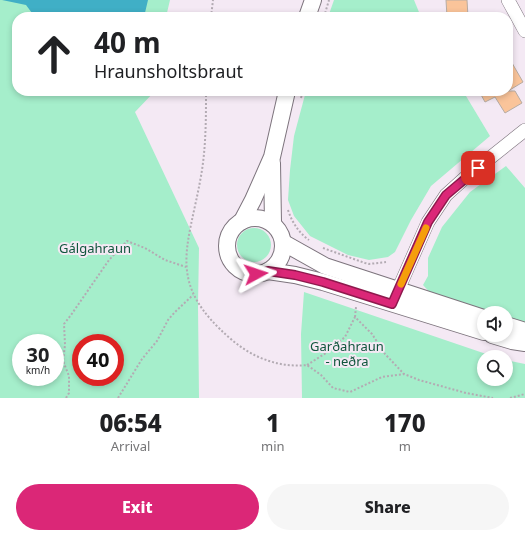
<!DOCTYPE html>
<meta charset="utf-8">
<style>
body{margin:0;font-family:"Noto Sans",sans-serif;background:#f6f6f6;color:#202124;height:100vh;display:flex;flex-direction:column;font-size:15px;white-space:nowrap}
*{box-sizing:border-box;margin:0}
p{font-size:13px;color:#757577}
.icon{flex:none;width:22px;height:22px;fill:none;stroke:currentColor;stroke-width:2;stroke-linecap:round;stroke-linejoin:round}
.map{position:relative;height:398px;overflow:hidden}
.drawer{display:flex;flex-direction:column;background:#fff;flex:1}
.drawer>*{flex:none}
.hud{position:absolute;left:12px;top:12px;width:501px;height:84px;border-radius:16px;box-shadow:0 2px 6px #0003;background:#fff;color:#202124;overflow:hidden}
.fabs{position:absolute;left:477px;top:306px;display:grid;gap:8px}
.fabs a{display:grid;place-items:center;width:36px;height:36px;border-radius:50%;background:#fff;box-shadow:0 2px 6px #0003;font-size:20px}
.speed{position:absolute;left:12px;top:334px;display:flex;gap:8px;font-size:20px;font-weight:700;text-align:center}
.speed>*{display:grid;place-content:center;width:52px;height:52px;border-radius:50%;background:#fff;box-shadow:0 2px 6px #0003;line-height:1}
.speed small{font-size:10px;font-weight:400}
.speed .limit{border:6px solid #d22;background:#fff;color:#111}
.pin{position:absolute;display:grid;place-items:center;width:34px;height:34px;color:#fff;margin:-17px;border-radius:8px;box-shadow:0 2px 6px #0006}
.me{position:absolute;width:44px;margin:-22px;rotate:85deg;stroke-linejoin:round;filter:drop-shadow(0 0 3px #0008)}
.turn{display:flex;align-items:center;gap:14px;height:84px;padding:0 16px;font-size:18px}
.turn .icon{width:52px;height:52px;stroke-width:2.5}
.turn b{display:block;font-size:28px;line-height:34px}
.eta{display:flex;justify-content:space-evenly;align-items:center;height:68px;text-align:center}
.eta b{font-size:24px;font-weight:800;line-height:28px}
.button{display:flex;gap:8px;margin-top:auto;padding:8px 16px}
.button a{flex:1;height:46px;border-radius:24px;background:#db2777;color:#fff;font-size:16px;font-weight:800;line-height:46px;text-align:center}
.button a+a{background:#f6f6f6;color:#202124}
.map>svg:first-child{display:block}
.green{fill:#a5eecb;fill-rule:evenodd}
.water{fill:#40afc6}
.building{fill:#fac49a;stroke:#b7aca3}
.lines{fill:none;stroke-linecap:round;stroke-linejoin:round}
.minor-casing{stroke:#7d747d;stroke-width:14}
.tertiary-casing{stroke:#7d747d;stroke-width:18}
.path{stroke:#b3abb3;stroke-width:2;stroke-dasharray:2 2;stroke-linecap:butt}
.minor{stroke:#fff;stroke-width:13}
.tertiary{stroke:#fff;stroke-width:16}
.route-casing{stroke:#8e194d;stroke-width:10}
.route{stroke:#db2777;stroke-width:7}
.slow{stroke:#f59e0b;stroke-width:7}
.labels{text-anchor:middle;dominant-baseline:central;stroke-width:4;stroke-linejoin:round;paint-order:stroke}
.park-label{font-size:13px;fill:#0f553c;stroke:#f4e9f4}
</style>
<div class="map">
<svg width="525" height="398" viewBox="0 0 525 398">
<rect width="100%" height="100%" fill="#f4e9f4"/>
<g class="green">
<path d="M0,0H170L166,17H17V91H155L135,112L199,248L198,306L199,398H0ZM21,343H55V377H21ZM81,343H115V377H81Z"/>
<polygon points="334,0 414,0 421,17 328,17"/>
<polygon points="306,91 463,91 490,136 431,186 411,220 395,252 388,257 369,260 348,255 310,236 294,216 288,200 290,170 294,136"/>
<polygon points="506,166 525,188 525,324 506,319 506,313 487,313 434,297 423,285 428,276 428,258 442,227 470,192"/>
<circle cx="254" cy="245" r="17"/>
<polygon points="304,292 495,357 484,357 484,379 506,379 506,360 525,364 525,398 302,398 301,334"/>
</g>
<polygon class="water" points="2,0 148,0 144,17 35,17 26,5"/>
<g class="building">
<polygon points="446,0 467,0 468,17 447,17"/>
<polygon points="508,56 523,82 508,91 515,91 522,103 505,113 495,97 485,102 479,91 508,91"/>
</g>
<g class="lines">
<g class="minor-casing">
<g id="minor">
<polyline points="508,0 525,31"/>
<polyline points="394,299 428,222 446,195 466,177 525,130"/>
</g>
</g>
<g class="tertiary-casing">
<g id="tertiary">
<polyline points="307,17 313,0"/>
<polyline points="272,163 273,223"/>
<circle cx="255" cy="246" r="28"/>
<polyline points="242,221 253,200 272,157 287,91"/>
<polyline points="284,243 325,266 484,318"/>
<polyline points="268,271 295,275 323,282 484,332"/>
<polyline points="506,325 525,331"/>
<polyline points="492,335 512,341 525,343"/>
</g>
</g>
<g class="path">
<polyline points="211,17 213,0"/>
<polyline points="324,17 329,0"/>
<path d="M206,91C206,119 206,148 201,176C188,250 165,283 232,340C253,358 280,368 307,365L321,375L333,388L350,392L382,377L404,374L419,380L466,393L493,398"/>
<polyline points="301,98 303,91"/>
<path d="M288,210C292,222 298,232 309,240"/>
<polyline points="323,248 365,263 369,264 386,262"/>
<polyline points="355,317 356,307"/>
<polyline points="307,365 326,353 345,337 355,317 372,334 385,354 404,374"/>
<polyline points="66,398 69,393 69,376 63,361 65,345 64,324 71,315 109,260 127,241 145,248 165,260 186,267"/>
<polyline points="118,398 142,359 157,341 168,320 175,312 193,295"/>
<polyline points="510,398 525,394"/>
</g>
<use href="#minor" class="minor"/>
<use href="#tertiary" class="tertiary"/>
</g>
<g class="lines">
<g class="route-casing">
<polyline id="route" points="256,274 268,271 295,275 323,282 392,304 428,222 446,195 478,168"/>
</g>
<use href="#route" class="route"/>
<polyline class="slow" points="401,284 426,228"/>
</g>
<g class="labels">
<g class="park-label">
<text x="95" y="248">Gálgahraun</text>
<text x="347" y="346">Garðahraun<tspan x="347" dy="15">- neðra</tspan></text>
</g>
</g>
</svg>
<div class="fabs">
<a><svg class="icon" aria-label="sound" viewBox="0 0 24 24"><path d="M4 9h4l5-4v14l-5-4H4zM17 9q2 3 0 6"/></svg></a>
<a><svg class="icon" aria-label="search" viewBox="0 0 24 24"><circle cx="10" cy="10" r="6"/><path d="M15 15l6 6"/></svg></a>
</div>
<div class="speed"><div>30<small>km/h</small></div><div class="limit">40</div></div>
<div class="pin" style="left:478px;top:168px;background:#d93025"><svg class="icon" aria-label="arrive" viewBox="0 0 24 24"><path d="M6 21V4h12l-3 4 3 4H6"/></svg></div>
<svg class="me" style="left:256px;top:274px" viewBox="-20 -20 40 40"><path d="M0-17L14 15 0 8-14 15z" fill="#db2777" stroke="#fff" stroke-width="4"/></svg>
<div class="hud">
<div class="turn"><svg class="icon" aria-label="ahead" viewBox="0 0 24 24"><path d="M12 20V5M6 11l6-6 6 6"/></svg><div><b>40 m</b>Hraunsholtsbraut</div></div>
</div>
</div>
<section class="drawer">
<div class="eta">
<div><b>06:54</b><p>Arrival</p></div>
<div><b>1</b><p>min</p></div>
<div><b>170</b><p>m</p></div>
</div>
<div class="button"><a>Exit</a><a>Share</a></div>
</section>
